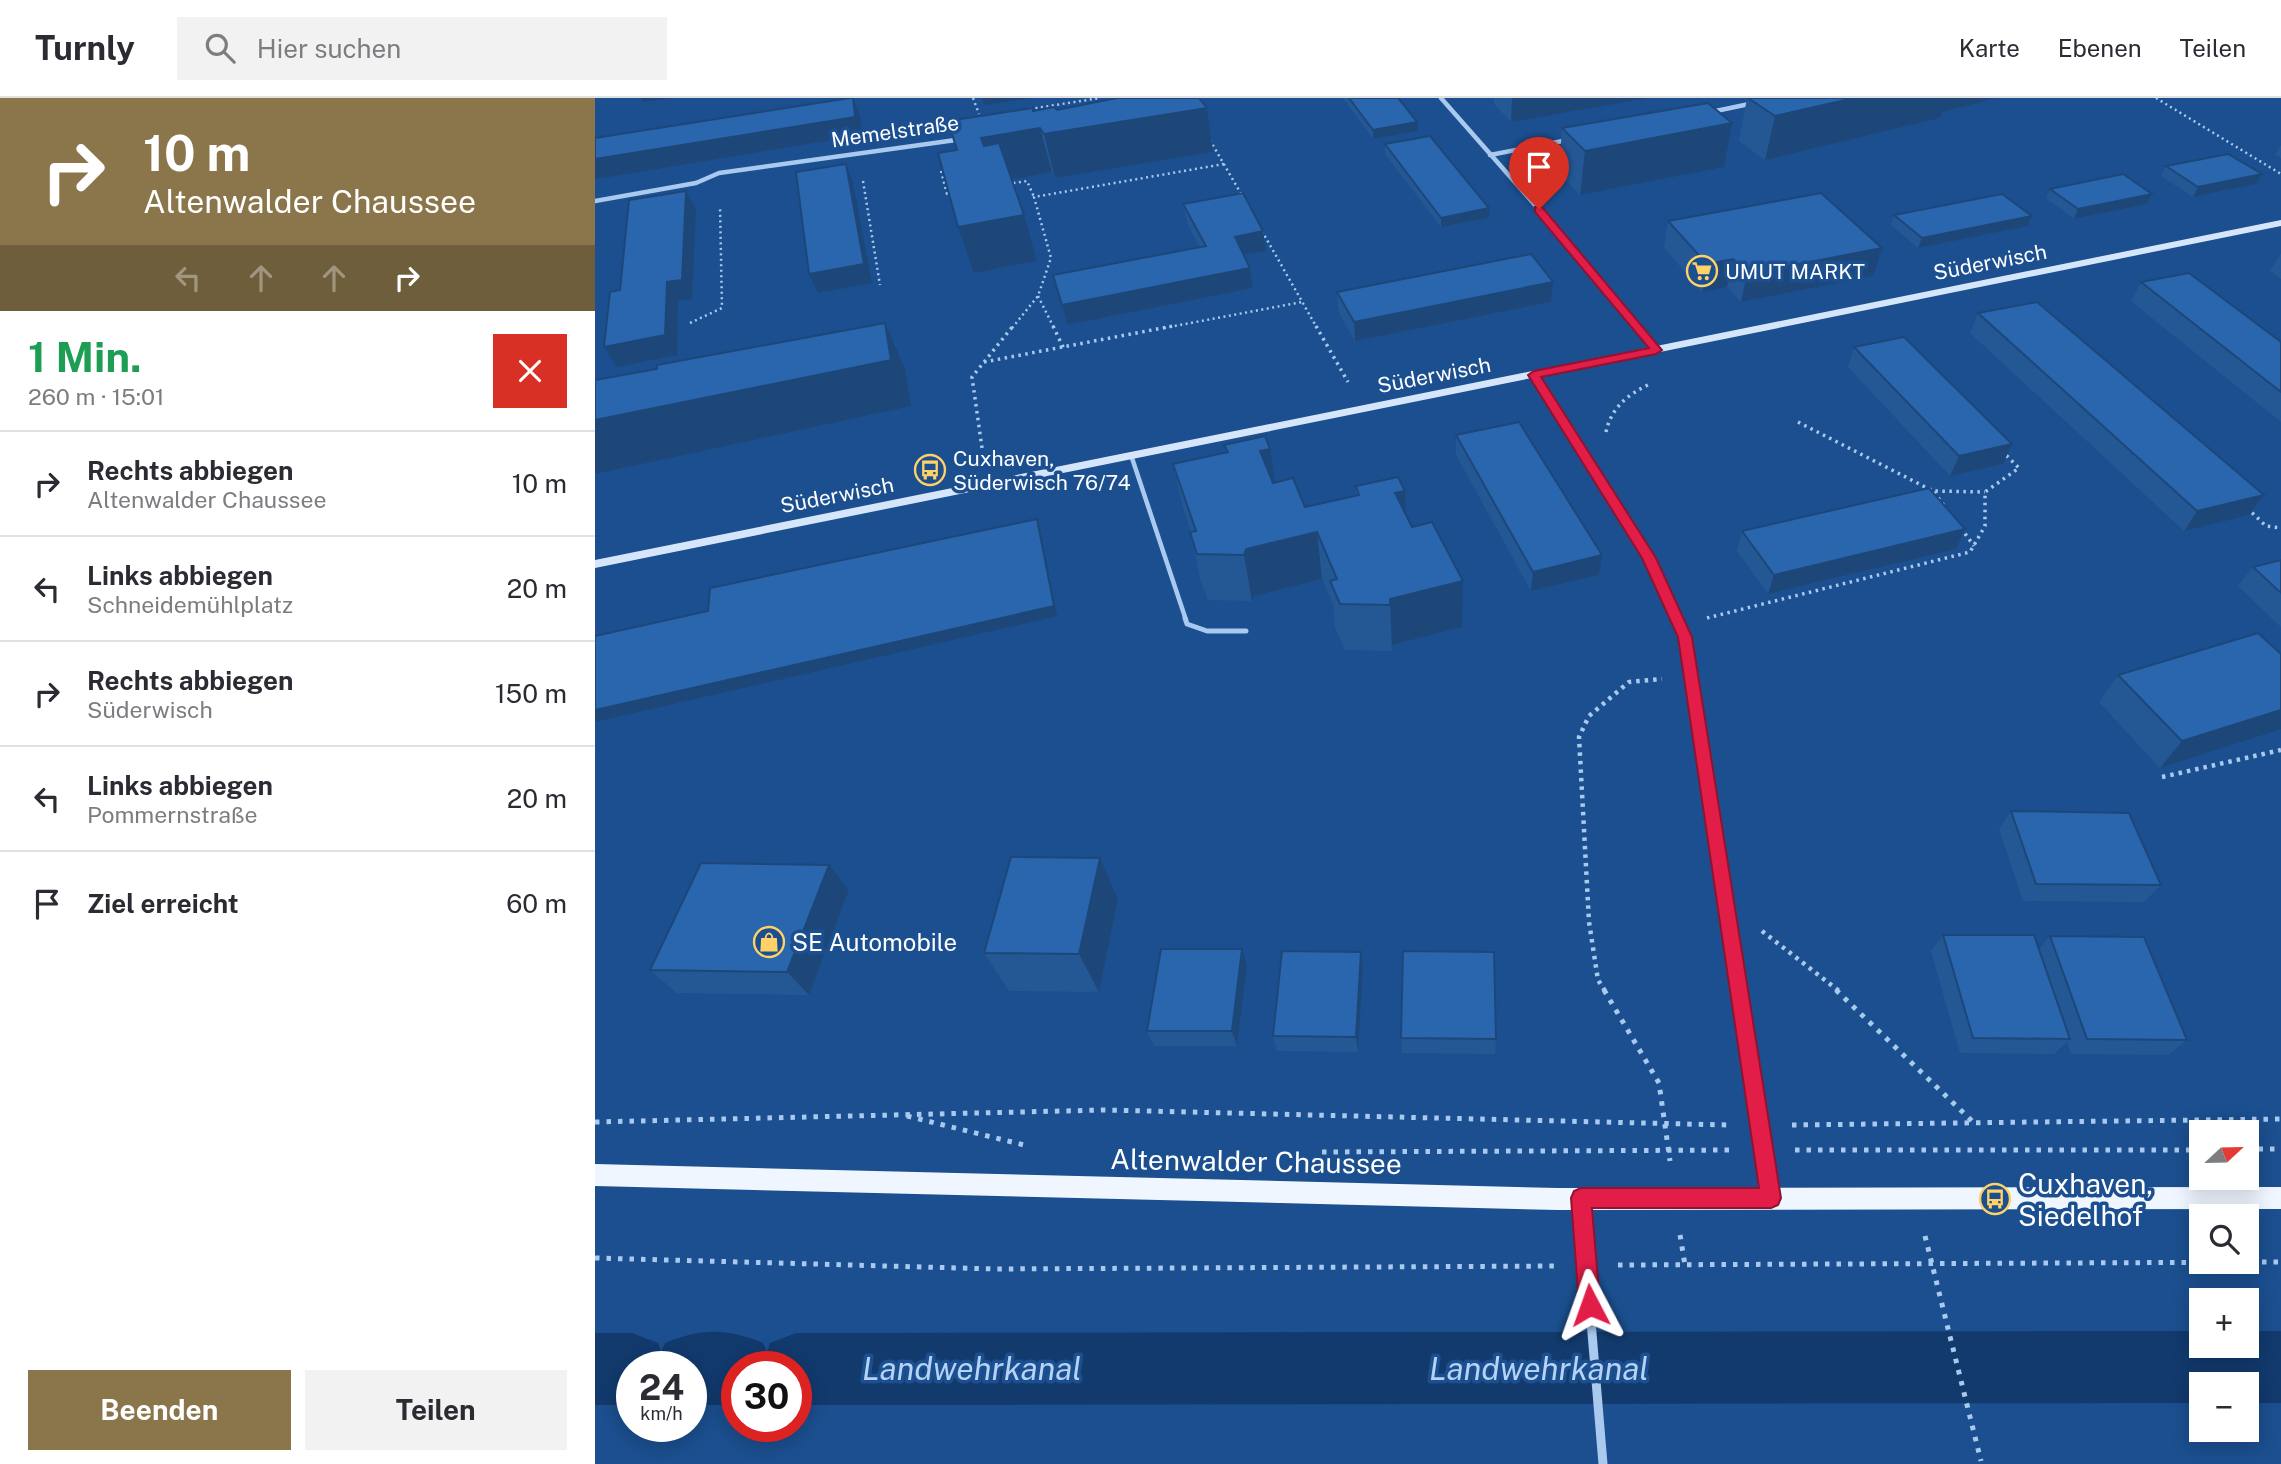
<!DOCTYPE html>
<html lang="de">
<meta charset="utf-8">
<style>
body{margin:0;font-family:"Public Sans",sans-serif;background:#f2f2f3;color:#2b2b33;height:100vh;display:flex;flex-direction:column;font-size:26px;white-space:nowrap}
*{box-sizing:border-box;margin:0}
p{font-size:23px;color:#7c7c81}
.icon{flex:none;width:38px;height:38px;fill:none;stroke:currentColor;stroke-width:2;stroke-linecap:round;stroke-linejoin:round}
.map{position:relative;flex:1;overflow:hidden}
.drawer{display:flex;flex-direction:column;background:#fff;width:595px}
.drawer>*{flex:none}
.top-card{background:#8a764a;color:#fff;overflow:hidden}
.needle{width:46px;rotate:68deg}
.buttons{position:absolute;left:1594px;top:1022px;display:grid;gap:14px}
.buttons a{display:grid;place-items:center;width:70px;height:70px;border-radius:0px;background:#fff;box-shadow:0 4px 18px #0003;font-size:35px}
.speed{position:absolute;left:21px;top:1253px;display:flex;gap:14px;font-size:35px;font-weight:700;text-align:center}
.speed>*{display:grid;place-content:center;width:91px;height:91px;border-radius:50%;background:#fff;box-shadow:0 4px 18px #0003;line-height:1}
.speed small{font-size:18px;font-weight:400}
.speed .limit{border:10px solid #d22;background:#fff;color:#111}
.pin{position:absolute;display:grid;place-items:center;width:60px;height:60px;color:#fff;margin:-72px -30px;border-radius:50% 50% 50% 0;rotate:-45deg;box-shadow:0 0 7px #0007}
.pin .icon{rotate:45deg}
.me{position:absolute;width:77px;margin:-38px;rotate:356deg;stroke-linejoin:round;filter:drop-shadow(0 0 5px #0008)}
.turn{display:flex;align-items:center;gap:24px;height:147px;padding:0 28px;font-size:32px}
.turn .icon{width:91px;height:91px;stroke-width:2.5}
.turn b{display:block;font-size:49px;line-height:60px}
.lanes{display:flex;align-items:center;height:66px;padding:0 28px;background:#0003;justify-content:center;gap:35px;direction:ltr}
.lanes .off{opacity:.35}
.round{display:grid;place-items:center;flex:none;width:74px;height:74px;border-radius:0px;background:#f2f2f3}
.summary{display:flex;align-items:center;justify-content:space-between;height:119px;padding:0 28px}
h1{font-size:42px;font-weight:700;line-height:52px;color:#1e9e55}
.action{display:flex;gap:14px;margin-top:auto;padding:14px 28px}
.action a{flex:1;height:80px;border-radius:0px;background:#8a764a;color:#fff;font-size:28px;font-weight:700;line-height:80px;text-align:center}
.action a+a{background:#f2f2f3;color:#2b2b33}
ul{padding:0;list-style:none}
li{display:flex;align-items:center;gap:21px;height:105px;padding:0 28px;border-top:2px solid #e1e1e2}
li div{flex:1}
li b{display:block;font-size:26px}
li em{font-style:normal}
header{display:flex;align-items:center;gap:42px;box-sizing:border-box;height:98px;padding:0 35px;background:#fff;border-bottom:2px solid #e1e1e2}
header strong{font-size:33px}
nav{display:flex;gap:38px;margin-inline-start:auto;font-size:24px}
.search{width:490px;height:63px;background:#f2f2f3;display:flex;align-items:center;gap:18px;box-sizing:border-box;padding:0 24px;border-radius:0px;color:#7c7c81;font-size:26px}
main{display:flex;flex:1;min-height:0}
.map>svg:first-child{display:block}
.lines{fill:none;stroke-linecap:round;stroke-linejoin:round}
.canal{fill:#123a6d;fill-rule:evenodd}
.path-far3{stroke:#a9c9ee;stroke-width:2.5;stroke-dasharray:2 3.5;stroke-linecap:butt}
.path-far2{stroke:#a9c9ee;stroke-width:3.5;stroke-dasharray:2.5 4.5;stroke-linecap:butt}
.path-far1{stroke:#a9c9ee;stroke-width:4.5;stroke-dasharray:3.5 5;stroke-linecap:butt}
.path{stroke:#a9c9ee;stroke-width:5;stroke-dasharray:4.5 7;stroke-linecap:butt}
.lane-far1{stroke:#a9c9ee;stroke-width:4.5}
.lane{stroke:#a9c9ee;stroke-width:5}
.street-far3{stroke:#a9c9ee;stroke-width:4.5}
.street-far2{stroke:#a9c9ee;stroke-width:5}
.street-far1{stroke:#a9c9ee;stroke-width:7}
.street{stroke:#a9c9ee;stroke-width:9}
.secondary{fill:#d6e6fa;fill-rule:evenodd}
.primary{fill:#f0f6ff;fill-rule:evenodd}
.wall{fill:#245895}
.shaded-wall{fill:#1d4779}
.building{fill:#2a66ad;stroke:#1d4779;stroke-width:2}
.route{fill:#e11d48;stroke:#92132f;stroke-width:2}
.labels{text-anchor:middle;dominant-baseline:central;stroke-width:7;stroke-linejoin:round;paint-order:stroke}
.far-street-label{font-size:21px;fill:#fff;stroke:#1b4f8f}
.far-poi-label{font-size:21px;fill:#fff;stroke:#1b4f8f;text-anchor:start}
.poi-label{font-size:24px;fill:#fff;stroke:#1b4f8f;text-anchor:start}
.near-street-label{font-size:28px;fill:#fff;stroke:#1b4f8f}
.near-poi-label{font-size:28px;fill:#fff;stroke:#1b4f8f;text-anchor:start}
.near-water-label{font-size:32px;font-style:italic;fill:#b5d3f5;stroke:#1b4f8f}
</style>
<header>
<strong>Turnly</strong>
<div class="search"><svg class="icon" aria-label="search" viewBox="0 0 24 24"><circle cx="10" cy="10" r="6"/><path d="M15 15l6 6"/></svg>Hier suchen</div>
<nav><a>Karte</a><a>Ebenen</a><a>Teilen</a></nav>
</header>
<main>
<section class="drawer">
<div class="top-card">
<div class="turn"><svg class="icon" aria-label="right" viewBox="0 0 24 24"><path d="M7 20v-9h11M14 6l5 5-5 5"/></svg><div><b>10 m</b>Altenwalder Chaussee</div></div>
<div class="lanes"><svg class="icon off" aria-label="left" viewBox="0 0 24 24"><path d="M17 20v-9H6M10 6l-5 5 5 5"/></svg><svg class="icon off" aria-label="ahead" viewBox="0 0 24 24"><path d="M12 20V5M6 11l6-6 6 6"/></svg><svg class="icon off" aria-label="ahead" viewBox="0 0 24 24"><path d="M12 20V5M6 11l6-6 6 6"/></svg><svg class="icon" aria-label="right" viewBox="0 0 24 24"><path d="M7 20v-9h11M14 6l5 5-5 5"/></svg></div>
</div>
<div class="summary"><div><h1>1 Min.</h1><p>260 m · 15:01</p></div><a class="round" style="background:#d93025;color:#fff"><svg class="icon" aria-label="close" viewBox="0 0 24 24"><path d="M6 6l12 12M18 6L6 18"/></svg></a></div>
<ul>
<li><svg class="icon" aria-label="right" viewBox="0 0 24 24"><path d="M7 20v-9h11M14 6l5 5-5 5"/></svg><div><b>Rechts abbiegen</b><p>Altenwalder Chaussee</p></div><em>10 m</em></li>
<li><svg class="icon" aria-label="left" viewBox="0 0 24 24"><path d="M17 20v-9H6M10 6l-5 5 5 5"/></svg><div><b>Links abbiegen</b><p>Schneidemühlplatz</p></div><em>20 m</em></li>
<li><svg class="icon" aria-label="right" viewBox="0 0 24 24"><path d="M7 20v-9h11M14 6l5 5-5 5"/></svg><div><b>Rechts abbiegen</b><p>Süderwisch</p></div><em>150 m</em></li>
<li><svg class="icon" aria-label="left" viewBox="0 0 24 24"><path d="M17 20v-9H6M10 6l-5 5 5 5"/></svg><div><b>Links abbiegen</b><p>Pommernstraße</p></div><em>20 m</em></li>
<li><svg class="icon" aria-label="arrive" viewBox="0 0 24 24"><path d="M6 21V4h12l-3 4 3 4H6"/></svg><div><b>Ziel erreicht</b></div><em>60 m</em></li>
</ul>
<div class="action"><a>Beenden</a><a>Teilen</a></div>
</section>
<div class="map">
<svg width="1686" height="1366" viewBox="0 0 1686 1366">
<rect width="100%" height="100%" fill="#1b4f8f"/>
<g class="lines">
<path class="canal" d="M1606,1233V1248H1652V1233H1686V1305H1652V1286H1606V1305L201,1307V1269H142V1307H96V1269H37V1307H0V1235H37L63,1245L66,1254L70,1245C107,1230 131,1230 168,1245L172,1254L175,1245L201,1235Z"/>
<g class="path-far3">
<polyline points="378,0 384,16"/>
<polyline points="1561,0 1686,76"/>
<polyline points="435,11 505,0"/>
<polyline points="615,42 649,101"/>
<polyline points="346,73 352,96 359,95"/>
<polyline points="268,83 285,187"/>
<polyline points="413,86 432,83 439,99"/>
<polyline points="667,133 722,230"/>
<polyline points="443,198 459,230"/>
<polyline points="95,225 127,210 125,108"/>
<polyline points="417,230 443,198 456,160 439,99 629,66"/>
<polyline points="569,230 707,204"/>
</g>
<g class="path-far2">
<polyline points="458,228 469,251"/>
<polyline points="721,228 753,284"/>
<polyline points="389,264 578,228"/>
<polyline points="1203,324 1338,393 1390,394"/>
<path d="M1011,334C1016,310 1033,296 1055,286"/>
<polyline points="388,357 377,279 418,228"/>
<polyline points="1339,394 1352,412"/>
<polyline points="1652,410 1671,428 1686,430"/>
<polyline points="1366,430 1379,448"/>
<polyline points="1112,520 1375,454 1390,428 1390,394 1424,370 1409,355"/>
</g>
<g class="path-far1">
<polyline points="1567,679 1686,652"/>
<polyline points="1167,833 1244,893"/>
<polyline points="1010,893 1003,882 994,824 984,639 994,618 1034,584 1067,581"/>
</g>
<g class="path">
<polyline points="1009,892 1064,985 1075,1063"/>
<polyline points="1241,892 1378,1024"/>
<polyline points="312,1018 429,1047"/>
<polyline points="0,1024 510,1012 1132,1027"/>
<polyline points="1197,1027 1686,1021"/>
<polyline points="1652,1051 1686,1051"/>
<polyline points="1200,1052 1606,1052"/>
<polyline points="727,1054 1138,1052"/>
<polyline points="1085,1137 1090,1167"/>
<polyline points="1330,1138 1386,1363"/>
<polyline points="0,1160 401,1171 961,1168"/>
<polyline points="1023,1167 1686,1164"/>
</g>
<polyline class="lane-far1" points="536,357 591,522"/>
<polyline class="lane" points="590,520 592,526 612,533 651,533"/>
<g class="street-far3">
<polyline points="846,0 976,148 1043,230"/>
<polyline points="1116,14 1159,5"/>
<polyline points="895,57 973,42"/>
<polyline points="0,103 101,85 124,75 368,41"/>
</g>
<g class="street-far2">
<polyline points="1042,228 1061,252"/>
<polyline points="939,277 1054,460 1082,522"/>
</g>
<polyline class="street-far1" points="1081,520 1090,539 1144,893"/>
<g class="street">
<polyline points="1144,892 1175,1097"/>
<polyline points="986,1104 1008,1366"/>
</g>
<polygon class="secondary" points="1686,122 1686,128 0,470 0,462"/>
<polygon class="primary" points="0,1066 963,1090 1686,1089 1686,1111 963,1112 0,1088"/>
</g>
<g class="wall">
<polygon points="748,0 803,0 823,33 778,41"/>
<polygon points="899,0 1054,0 916,24 899,6"/>
<polygon points="1152,0 1402,0 1347,14 1345,20 1170,62 1144,43"/>
<polygon points="612,10 618,54 460,80 457,74 416,82 442,163 379,175 362,52 439,13"/>
<polygon points="967,30 1129,69 985,97 964,74"/>
<polygon points="790,46 894,110 894,120 846,129 790,56"/>
<polygon points="1686,47 1686,60 1680,57"/>
<polygon points="1571,68 1661,86 1598,99 1566,78"/>
<polygon points="1455,91 1557,96 1552,106 1479,121 1451,100"/>
<polygon points="588,106 668,133 671,153 649,157 655,170 658,190 472,227 458,177 605,150 592,125"/>
<polygon points="1299,117 1437,118 1433,128 1323,150 1296,127"/>
<polygon points="1073,123 1278,178 1146,204 1132,189 1107,194 1069,150"/>
<polygon points="1686,155 1686,181 1675,173"/>
<polygon points="1546,184 1686,244 1686,324 1536,203"/>
<polygon points="742,194 956,204 760,243 743,213"/>
<polygon points="1383,215 1654,417 1589,433 1375,235"/>
<polygon points="1259,249 1408,366 1355,378 1253,269"/>
<polygon points="861,337 1004,477 936,493 861,357"/>
<polygon points="629,347 710,409 761,397 761,388 811,417 817,429 868,483 867,529 797,547 797,553 750,552 740,529 738,506 727,481 659,498 657,503 613,502 605,481 596,434 589,413 578,366 631,355"/>
<polygon points="1370,431 1361,451 1173,496 1142,453 1147,433"/>
<polygon points="1686,462 1686,529 1643,488 1658,469"/>
<polygon points="1686,556 1565,670 1504,604 1523,577"/>
<polygon points="1416,713 1566,787 1549,804 1428,803 1404,731"/>
<polygon points="505,760 523,801 504,894 414,893 389,855"/>
<polygon points="254,792 214,897 82,895 55,872"/>
<polygon points="1348,837 1444,851 1455,838 1592,942 1573,957 1476,956 1472,944 1459,956 1365,955 1336,853"/>
<polygon points="766,854 768,870 763,954 682,953 678,938"/>
<polygon points="652,868 642,948 559,948 552,933"/>
<polygon points="806,940 901,941 900,956 807,955"/>
</g>
<g class="shaded-wall">
<polygon points="46,0 78,0 48,4"/>
<polygon points="258,0 265,18 267,37 1,81 0,80 0,61"/>
<polygon points="387,0 436,0 389,7"/>
<polygon points="917,0 1054,0 916,24"/>
<polygon points="1259,0 1402,0 1347,14 1345,20 1170,62 1180,18"/>
<polygon points="612,10 618,54 460,80 449,36"/>
<polygon points="822,24 823,33 778,41 778,32"/>
<polygon points="1137,25 1129,69 985,97 990,53"/>
<polygon points="445,30 457,74 400,85 386,40"/>
<polygon points="251,66 258,85 277,185 223,195 214,176"/>
<polygon points="1667,76 1661,86 1598,99 1603,89"/>
<polygon points="91,93 101,112 97,201 83,203 82,257 22,269 9,249"/>
<polygon points="1557,96 1552,106 1479,121 1483,111"/>
<polygon points="894,110 894,120 846,129 846,120"/>
<polygon points="429,117 442,163 379,175 363,129"/>
<polygon points="1437,118 1433,128 1323,150 1327,140"/>
<polygon points="668,133 671,153 642,158 640,139"/>
<polygon points="1287,150 1278,178 1146,204 1152,176"/>
<polygon points="1138,161 1132,189 1107,194 1112,166"/>
<polygon points="655,170 658,190 472,227 467,207"/>
<polygon points="958,184 956,204 760,243 759,224"/>
<polygon points="290,225 310,271 316,308 0,376 0,322"/>
<polygon points="1417,346 1408,366 1355,378 1364,358"/>
<polygon points="675,351 682,397 665,353"/>
<polygon points="810,393 812,440 800,395"/>
<polygon points="1669,397 1654,417 1589,433 1602,413"/>
<polygon points="442,421 445,431 462,518 0,624 0,612"/>
<polygon points="1370,431 1361,451 1173,496 1179,477"/>
<polygon points="722,434 727,481 659,498 657,503 649,457 651,451"/>
<polygon points="1007,457 1004,477 936,493 938,474"/>
<polygon points="868,483 867,529 797,547 797,553 795,501"/>
<polygon points="1686,612 1686,631 1565,670 1587,643"/>
<polygon points="505,760 523,801 504,894 484,856"/>
<polygon points="234,767 254,792 214,897 192,874"/>
<polygon points="647,851 652,868 642,948 637,933"/>
<polygon points="766,854 768,870 763,954 761,939"/>
</g>
<g class="building">
<polygon points="255,0 258,0 260,19 0,61 0,40"/>
<polygon points="522,0 604,0 612,10 449,36 445,30 386,40 389,48 404,45 429,117 363,129 343,55 362,52 353,23 438,10 438,13 459,9 462,12"/>
<polygon points="754,0 803,0 822,24 778,32"/>
<polygon points="1153,0 1259,0 1180,18"/>
<polygon points="1113,5 1137,25 990,53 967,30"/>
<polygon points="835,38 894,110 846,120 790,46"/>
<polygon points="1633,56 1667,76 1603,89 1571,68"/>
<polygon points="251,66 269,166 214,176 201,74"/>
<polygon points="1528,76 1557,96 1483,111 1455,91"/>
<polygon points="91,93 87,182 72,184 70,237 9,249 15,194 25,192 34,102"/>
<polygon points="648,95 668,133 640,139 655,170 467,207 458,177 611,148 588,106"/>
<polygon points="1226,95 1287,150 1152,176 1138,161 1112,166 1073,123"/>
<polygon points="1407,96 1437,118 1327,140 1299,117"/>
<polygon points="936,156 958,184 759,224 742,194"/>
<polygon points="1594,175 1686,244 1686,294 1546,184"/>
<polygon points="1442,204 1669,397 1602,413 1383,215"/>
<polygon points="290,225 296,262 0,322 0,282 62,271 62,267"/>
<polygon points="1309,239 1417,346 1364,358 1259,249"/>
<polygon points="924,324 1007,457 938,474 861,337"/>
<polygon points="670,338 675,351 665,353 678,385 698,380 710,409 764,397 761,388 803,379 810,393 800,395 817,429 837,424 868,483 795,501 795,507 745,506 735,483 742,481 722,434 651,451 649,457 602,456 595,434 601,433 578,366 633,354 629,347"/>
<polygon points="1334,390 1370,431 1179,477 1147,433"/>
<polygon points="442,421 459,508 0,612 0,538 113,513 115,490"/>
<polygon points="1686,462 1686,495 1658,469"/>
<polygon points="1663,535 1686,556 1686,612 1587,643 1523,577"/>
<polygon points="1416,713 1534,715 1566,787 1441,786"/>
<polygon points="416,759 505,760 484,856 389,855"/>
<polygon points="106,765 234,767 192,874 55,872"/>
<polygon points="1348,837 1439,837 1475,941 1378,940"/>
<polygon points="1455,838 1549,839 1592,942 1492,941"/>
<polygon points="566,851 647,851 637,933 552,933"/>
<polygon points="687,853 766,854 761,939 678,938"/>
<polygon points="808,853 899,854 901,941 806,940"/>
</g>
<polygon class="route" points="940,109 947,109 1067,252 1061,256 946,279 1061,460 1097,539 1186,1100 1183,1107 1176,1110 997,1110 1005,1207 1002,1215 995,1218 987,1215 984,1207 976,1100 979,1093 986,1090 1164,1090 1083,539 1047,460 933,277 939,273 1054,250 940,114"/>
<defs>
<g id="supermarket-ring" transform="scale(1.575)"><circle r="9.5" fill="#1b4f8f" stroke="#ffd166" stroke-width="1.5"/><path d="M-6-5.5h2.5l.6 2H6L4.5 2H-2.5L-4.4-4H-6ZM-1.5 3.2a1.3 1.3 0 1 0 .1 0ZM3 3.2a1.3 1.3 0 1 0 .1 0Z" fill="#ffd166"/></g>
<g id="bus-ring" transform="scale(1.575)"><circle r="9.5" fill="#1b4f8f" stroke="#ffd166" stroke-width="1.5"/><path d="M-5-6H5V4H4V6H2V4H-2V6H-4V4H-5ZM-3.5-4V0h7V-4ZM-3.5 1.2v1.5H-2V1.2ZM2 1.2v1.5H3.5V1.2Z" fill="#ffd166"/></g>
<g id="shop-ring" transform="scale(1.575)"><circle r="9.5" fill="#1b4f8f" stroke="#ffd166" stroke-width="1.5"/><path d="M-5-2.5h2.3a2.7 3.5 0 0 1 5.4 0H5L5.5 6h-11ZM-1.5-2.5h3a1.5 2.3 0 0 0-3 0Z" fill="#ffd166"/></g>
</defs>
<g fill-rule="evenodd">
<use href="#supermarket-ring" x="1107" y="173"/>
<use href="#bus-ring" x="335" y="372"/>
<use href="#shop-ring" x="174" y="844"/>
<use href="#bus-ring" x="1400" y="1101"/>
</g>
<g class="labels">
<g class="far-street-label">
<text transform="translate(300 33) rotate(-8)">Memelstraße</text>
<text transform="translate(1395 164) rotate(-11)">Süderwisch</text>
<text transform="translate(839 277) rotate(-11)">Süderwisch</text>
<text transform="translate(242 397) rotate(-11)">Süderwisch</text>
</g>
<g class="far-poi-label">
<text x="1130" y="173">UMUT MARKT</text>
<text x="358" y="360">Cuxhaven,<tspan x="358" dy="24">Süderwisch 76/74</tspan></text>
</g>
<g class="poi-label">
<text x="197" y="844">SE Automobile</text>
</g>
<g class="near-street-label">
<text transform="translate(661 1063) rotate(1)">Altenwalder Chaussee</text>
</g>
<g class="near-poi-label">
<text x="1423" y="1085">Cuxhaven,<tspan x="1423" dy="32">Siedelhof</tspan></text>
</g>
<g class="near-water-label">
<text x="377" y="1270">Landwehrkanal</text>
<text x="944" y="1270">Landwehrkanal</text>
</g>
</g>
</svg>
<div class="buttons">
<a><svg class="needle" viewBox="-14 -14 28 28"><path d="M0-13l5 13h-10z" fill="#e53935"/><path d="M0 13l5-13h-10z" fill="#7c7c81"/></svg></a>
<a><svg class="icon" aria-label="search" viewBox="0 0 24 24"><circle cx="10" cy="10" r="6"/><path d="M15 15l6 6"/></svg></a>
<a>+</a>
<a>−</a>
</div>
<div class="speed"><div>24<small>km/h</small></div><div class="limit">30</div></div>
<div class="pin" style="left:944px;top:111px;background:#d93025"><svg class="icon" aria-label="arrive" viewBox="0 0 24 24"><path d="M6 21V4h12l-3 4 3 4H6"/></svg></div>
<svg class="me" style="left:995px;top:1207px" viewBox="-20 -20 40 40"><path d="M0-17L14 15 0 8-14 15z" fill="#e11d48" stroke="#fff" stroke-width="4"/></svg>
</div>
</main>
